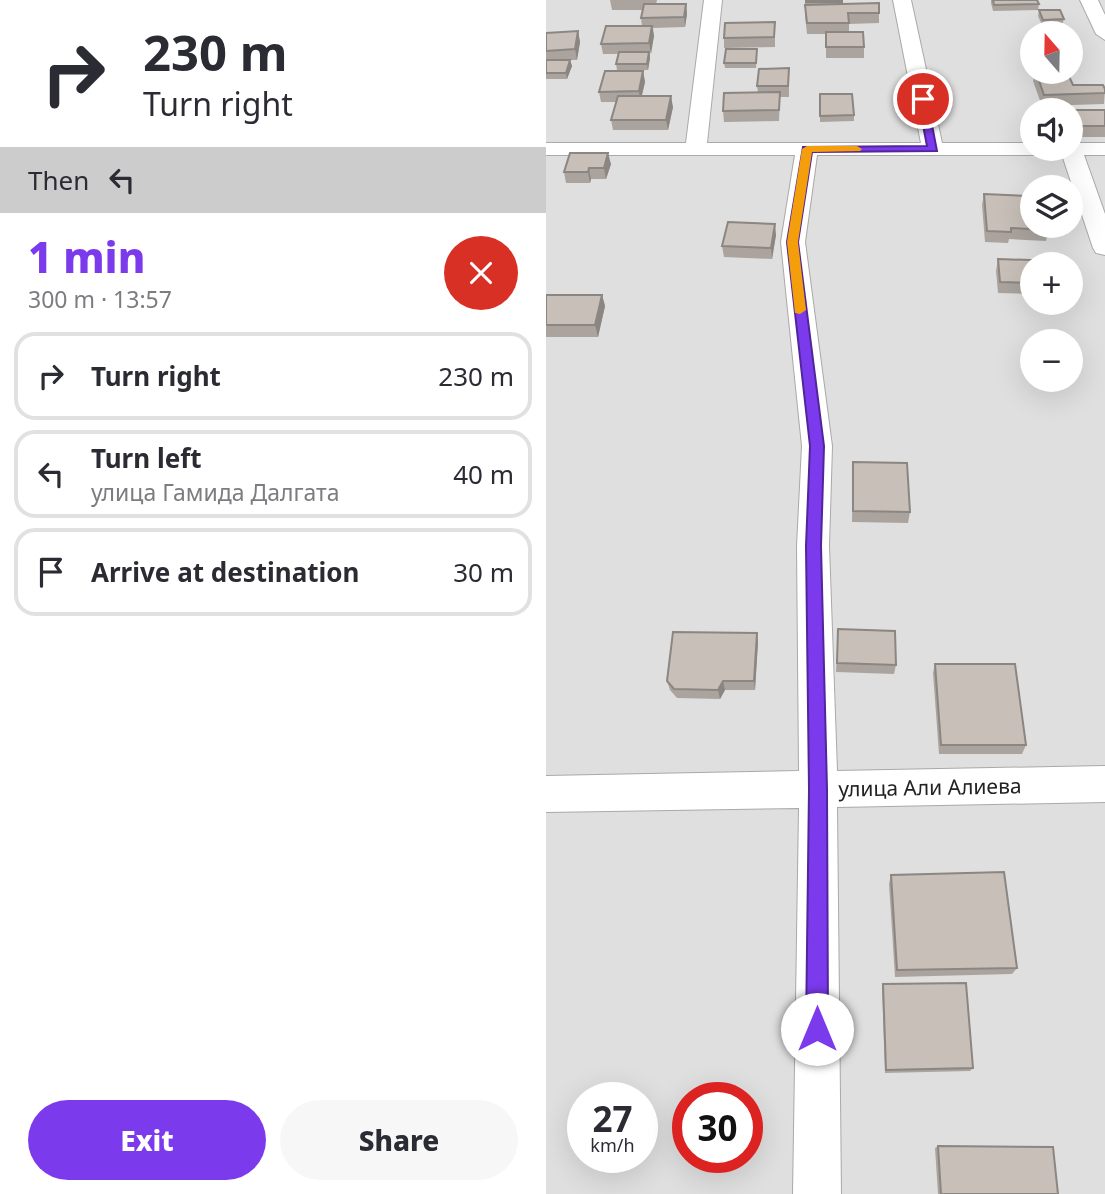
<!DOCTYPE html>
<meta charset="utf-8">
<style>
body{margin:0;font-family:"Noto Sans",sans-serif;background:#f7f7f7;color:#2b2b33;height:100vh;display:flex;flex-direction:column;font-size:26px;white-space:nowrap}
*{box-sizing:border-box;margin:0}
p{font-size:23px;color:#7c7c81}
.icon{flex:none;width:38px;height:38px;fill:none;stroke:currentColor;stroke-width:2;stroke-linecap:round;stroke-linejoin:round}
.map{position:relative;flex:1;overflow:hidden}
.drawer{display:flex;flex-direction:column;background:#fff;width:546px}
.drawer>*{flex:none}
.top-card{background:#fff;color:#2b2b33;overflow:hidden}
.needle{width:46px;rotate:340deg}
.fabs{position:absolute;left:474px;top:21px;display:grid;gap:14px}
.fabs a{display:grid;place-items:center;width:63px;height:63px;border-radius:50%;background:#fff;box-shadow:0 7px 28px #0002;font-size:35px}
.speed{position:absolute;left:21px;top:1082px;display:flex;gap:14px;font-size:35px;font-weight:700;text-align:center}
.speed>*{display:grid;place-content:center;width:91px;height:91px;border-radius:50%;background:#fff;box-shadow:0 7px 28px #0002;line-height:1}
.speed small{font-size:18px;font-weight:400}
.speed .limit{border:10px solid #d22;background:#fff;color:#111}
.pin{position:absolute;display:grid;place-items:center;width:60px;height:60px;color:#fff;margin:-30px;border:4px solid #fff;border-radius:50%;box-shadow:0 2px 7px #0007}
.me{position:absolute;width:77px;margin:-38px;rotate:0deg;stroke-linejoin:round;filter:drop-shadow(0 0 5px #0008)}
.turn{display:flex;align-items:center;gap:24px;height:147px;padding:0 28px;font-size:32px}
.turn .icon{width:91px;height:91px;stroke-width:2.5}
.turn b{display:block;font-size:49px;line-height:60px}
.then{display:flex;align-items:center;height:66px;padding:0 28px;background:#0003;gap:14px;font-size:26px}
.round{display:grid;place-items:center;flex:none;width:74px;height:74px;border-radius:37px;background:#f7f7f7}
.summary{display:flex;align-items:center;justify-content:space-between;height:119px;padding:0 28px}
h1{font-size:42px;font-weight:800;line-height:52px;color:#7c3aed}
.primary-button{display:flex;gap:14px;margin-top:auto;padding:14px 28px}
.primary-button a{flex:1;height:80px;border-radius:42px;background:#7c3aed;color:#fff;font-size:28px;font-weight:800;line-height:80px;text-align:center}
.primary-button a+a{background:#f7f7f7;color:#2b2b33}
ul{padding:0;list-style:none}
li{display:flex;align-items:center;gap:21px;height:88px;margin:0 14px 10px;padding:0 14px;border:4px solid #e1e1e2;border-radius:21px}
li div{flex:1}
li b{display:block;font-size:26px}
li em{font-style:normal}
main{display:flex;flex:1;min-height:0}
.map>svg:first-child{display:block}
.residential{fill:#e0dfdf;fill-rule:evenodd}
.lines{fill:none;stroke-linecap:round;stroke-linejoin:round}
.minor-casing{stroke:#a9a9a9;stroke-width:2}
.minor{fill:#fff;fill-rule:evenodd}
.wall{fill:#aba49e}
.shaded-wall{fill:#8b8681}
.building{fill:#c7bfb8;stroke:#8b8681;stroke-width:2}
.route{fill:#7c3aed;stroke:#51269a;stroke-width:2}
.slow{fill:#f59e0b}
.labels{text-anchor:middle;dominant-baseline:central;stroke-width:6;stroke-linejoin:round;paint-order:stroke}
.street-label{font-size:21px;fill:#222;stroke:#fff}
</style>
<main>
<section class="drawer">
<div class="top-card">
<div class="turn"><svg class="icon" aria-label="right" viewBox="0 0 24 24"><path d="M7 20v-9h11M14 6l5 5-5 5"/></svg><div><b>230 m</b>Turn right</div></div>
<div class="then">Then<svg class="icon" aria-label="left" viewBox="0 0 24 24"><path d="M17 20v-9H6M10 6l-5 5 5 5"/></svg></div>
</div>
<div class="summary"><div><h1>1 min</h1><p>300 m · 13:57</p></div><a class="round" style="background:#d93025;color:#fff"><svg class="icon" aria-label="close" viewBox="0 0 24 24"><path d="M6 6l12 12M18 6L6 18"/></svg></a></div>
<ul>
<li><svg class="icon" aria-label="right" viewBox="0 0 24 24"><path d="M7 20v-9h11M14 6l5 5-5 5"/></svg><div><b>Turn right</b></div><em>230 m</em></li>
<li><svg class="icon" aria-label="left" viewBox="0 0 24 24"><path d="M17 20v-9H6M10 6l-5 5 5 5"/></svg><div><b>Turn left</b><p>улица Гамида Далгата</p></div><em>40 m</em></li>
<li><svg class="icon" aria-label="arrive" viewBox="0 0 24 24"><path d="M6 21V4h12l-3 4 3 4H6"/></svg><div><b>Arrive at destination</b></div><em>30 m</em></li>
</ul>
<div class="primary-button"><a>Exit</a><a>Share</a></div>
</section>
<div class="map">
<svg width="559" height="1194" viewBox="0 0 559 1194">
<rect width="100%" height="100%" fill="#f2efe9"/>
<path class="residential" d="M0,0H559V1194H0ZM486,33H525V72H486ZM486,110H525V149H486ZM486,187H525V226H486ZM486,264H525V303H486ZM486,341H525V380H486ZM37,1097H96V1157H37ZM142,1097H201V1157H142Z"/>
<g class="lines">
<g class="minor-casing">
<g id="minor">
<polygon points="158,0 176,0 161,143 375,143 347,0 365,0 396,143 486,143 486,149 497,149 494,154 486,155 271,155 259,242 286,446 283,546 291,771 559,766 559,802 291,807 295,1194 247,1194 253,808 0,812 0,776 253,771 251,546 256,446 235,242 249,155 0,155 0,143 140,143"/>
<polygon points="534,0 552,0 559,15 559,40 550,34"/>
<polygon points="525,143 559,143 559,155 538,155 559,214 559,255 550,253 547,248 514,149 525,149"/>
</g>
</g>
<use href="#minor" class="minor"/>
</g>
<g class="wall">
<polygon points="64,0 111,0 110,4 140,4 141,14 139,27 107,28 108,36 104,54 104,58 102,70 71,70 70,64 73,54 57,54 55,44 96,26 95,18 97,10 66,10"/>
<polygon points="259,0 296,0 296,4 333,13 333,23 303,24 303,32 318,47 318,58 280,58 280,34 261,34 259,15"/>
<polygon points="445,0 491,0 493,4 492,10 447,11 445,3"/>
<polygon points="493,10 518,19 516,25 496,25 492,16"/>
<polygon points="32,31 34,42 31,60 22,60 24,60 26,66 21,79 0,79 0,33"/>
<polygon points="229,33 229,47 178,48 178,38"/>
<polygon points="211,49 210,68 179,68 178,63"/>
<polygon points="243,68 243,97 234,97 233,121 178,122 177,111 212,93 211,86"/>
<polygon points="97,71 99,82 96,96 127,107 122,130 67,130 65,120 70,102 55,102 53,92"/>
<polygon points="489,72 527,85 559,89 558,104 496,106 487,81"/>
<polygon points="274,94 308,115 308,121 274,122"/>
<polygon points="528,110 559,110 559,137 531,137 526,121"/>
<polygon points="65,164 60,179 45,179 44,183 20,183 18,172"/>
<polygon points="438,194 486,207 503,230 500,241 463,239 462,243 439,242 436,205"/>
<polygon points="230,235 226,259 178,257 176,246"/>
<polygon points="452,259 486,264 486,294 452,293 450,271"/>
<polygon points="0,295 56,295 59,306 52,337 0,337"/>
<polygon points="307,462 364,512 362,523 306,522"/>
<polygon points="292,629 350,665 348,674 290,672"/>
<polygon points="211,633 212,642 209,690 179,690 174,699 131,698 124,690 121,681"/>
<polygon points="389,664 480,745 476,754 393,754 387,673"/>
<polygon points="345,875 471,968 466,974 349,977 343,884"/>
<polygon points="337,984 427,1068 424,1071 339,1073 336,988"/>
<polygon points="392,1146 512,1194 392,1194 389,1148"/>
</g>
<g class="shaded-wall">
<polygon points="140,4 141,14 139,27 138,17"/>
<polygon points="106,26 108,36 105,54 103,43"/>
<polygon points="32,31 34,42 31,60 29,49"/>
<polygon points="103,52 104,58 102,70 101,64"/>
<polygon points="24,60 26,66 21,79 20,73"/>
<polygon points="97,71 99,82 94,102 93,91"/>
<polygon points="125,96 127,107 122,130 120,120"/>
<polygon points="62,153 65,164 60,179 58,168"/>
<polygon points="43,168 45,179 44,183 42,172"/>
<polygon points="229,224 230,235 226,259 225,248"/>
<polygon points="56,295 59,306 52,337 49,325"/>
<polygon points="211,633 212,642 209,690 208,681"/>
<polygon points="177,681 179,690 174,699 172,690"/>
</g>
<g class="building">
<rect x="260" y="0" width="36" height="2"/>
<polygon points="447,0 491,0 493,4 448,5"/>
<polygon points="333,3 333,13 302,13 303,23 261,23 259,5"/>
<polygon points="98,4 140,4 138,17 95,18"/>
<polygon points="493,10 514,10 518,19 497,20"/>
<polygon points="229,22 228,37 178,38 179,23"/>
<polygon points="60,26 106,26 103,43 55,44"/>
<polygon points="32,31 29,49 0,51 0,33"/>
<polygon points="280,32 317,32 318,47 280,47"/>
<polygon points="180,49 211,49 210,63 178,63"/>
<polygon points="73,52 103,52 101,64 70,64"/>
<polygon points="0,60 24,60 20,73 0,73"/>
<polygon points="243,68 242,86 211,86 213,69"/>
<polygon points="59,71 97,71 93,91 53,92"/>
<polygon points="490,72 521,72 527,85 557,85 559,89 559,93 498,95"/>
<polygon points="234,92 233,110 177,111 178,93"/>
<polygon points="274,94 306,94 308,115 274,116"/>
<polygon points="72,96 125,96 120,120 65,120"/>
<polygon points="528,110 559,110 559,126 534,126"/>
<polygon points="24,153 62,153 58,168 43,168 42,172 18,172"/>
<polygon points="438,194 484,196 486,207 486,226 502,226 503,230 465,228 465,232 441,231"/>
<polygon points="182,222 229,224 225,248 176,246"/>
<polygon points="452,259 512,261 512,264 486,264 486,283 454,282"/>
<polygon points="0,295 56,295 49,325 0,325"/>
<polygon points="307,462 361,463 364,512 307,511"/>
<polygon points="292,629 349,631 350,665 291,663"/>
<polygon points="127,632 211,633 208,681 177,681 172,690 128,689 121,681"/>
<polygon points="389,664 469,664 480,745 395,745"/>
<polygon points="458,872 471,968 351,970 345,875"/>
<polygon points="420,983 427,1068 340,1070 337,984"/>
<polygon points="392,1146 507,1147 512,1194 395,1194"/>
</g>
<polygon class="route" points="377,96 381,99 391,151 266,152 252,242 278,446 275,546 281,789 282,1029 279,1037 271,1040 264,1037 260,1029 263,789 260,546 264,446 241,242 257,147 381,146 372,99"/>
<polygon class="slow" points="311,146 316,149 314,151 266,152 252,242 260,310 254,314 249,313 241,242 256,149 261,146"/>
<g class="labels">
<g class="street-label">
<text transform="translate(384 787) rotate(-1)">улица Али Алиева</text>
</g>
</g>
</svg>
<div class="fabs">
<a><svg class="needle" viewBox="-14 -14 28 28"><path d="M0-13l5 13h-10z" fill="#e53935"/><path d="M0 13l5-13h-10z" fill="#7c7c81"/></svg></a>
<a><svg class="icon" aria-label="sound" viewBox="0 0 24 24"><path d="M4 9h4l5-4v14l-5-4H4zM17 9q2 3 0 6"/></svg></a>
<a><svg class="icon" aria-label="layers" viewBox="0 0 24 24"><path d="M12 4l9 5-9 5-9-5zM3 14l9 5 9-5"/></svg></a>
<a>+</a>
<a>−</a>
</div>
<div class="speed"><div>27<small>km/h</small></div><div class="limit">30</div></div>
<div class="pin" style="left:377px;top:99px;background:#d93025"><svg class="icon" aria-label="arrive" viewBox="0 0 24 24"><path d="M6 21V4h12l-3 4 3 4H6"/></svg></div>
<svg class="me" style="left:271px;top:1029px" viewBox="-20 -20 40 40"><circle r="19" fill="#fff"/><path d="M0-13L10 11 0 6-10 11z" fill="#7c3aed"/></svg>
</div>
</main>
